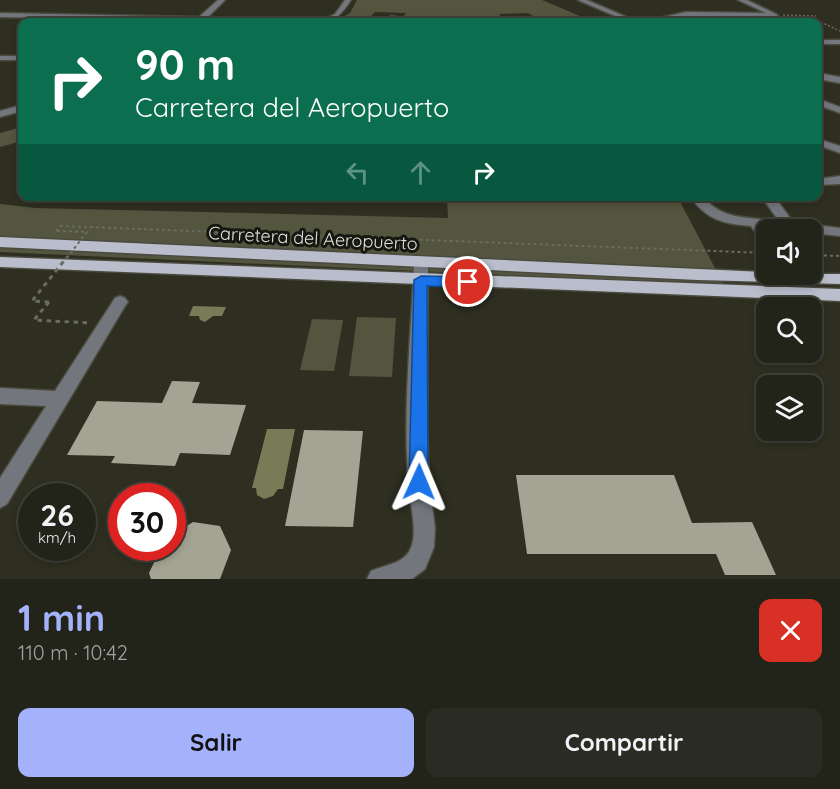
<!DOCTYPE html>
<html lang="es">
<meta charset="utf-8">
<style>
body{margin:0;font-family:Quicksand,sans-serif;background:#2a2b22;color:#f1f3f6;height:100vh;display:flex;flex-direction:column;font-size:22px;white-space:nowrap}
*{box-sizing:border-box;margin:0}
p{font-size:20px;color:#a2a4a2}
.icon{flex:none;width:33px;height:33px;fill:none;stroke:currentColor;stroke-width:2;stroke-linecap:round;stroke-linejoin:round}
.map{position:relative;height:579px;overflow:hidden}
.sheet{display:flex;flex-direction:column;background:#222319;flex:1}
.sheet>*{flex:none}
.hud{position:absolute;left:18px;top:18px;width:804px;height:183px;border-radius:12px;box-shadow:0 3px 9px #0003,0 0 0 2px #3f4038;background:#0b6e4f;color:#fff;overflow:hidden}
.fabs{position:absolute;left:756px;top:219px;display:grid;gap:12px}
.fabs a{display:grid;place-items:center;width:66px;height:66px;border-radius:12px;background:#222319;box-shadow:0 3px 9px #0003,0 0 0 2px #3f4038;font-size:30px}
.speed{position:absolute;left:18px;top:483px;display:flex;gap:12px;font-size:30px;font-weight:700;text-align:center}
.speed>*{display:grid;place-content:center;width:78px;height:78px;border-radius:50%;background:#222319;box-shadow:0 3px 9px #0003,0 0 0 2px #3f4038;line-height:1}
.speed small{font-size:15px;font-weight:400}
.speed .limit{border:9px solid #d22;background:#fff;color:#111}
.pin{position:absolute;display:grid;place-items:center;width:51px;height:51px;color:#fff;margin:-26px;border:3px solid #fff;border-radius:50%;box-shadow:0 2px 6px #0007}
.me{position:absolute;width:66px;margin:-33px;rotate:1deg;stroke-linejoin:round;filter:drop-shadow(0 0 4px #0008)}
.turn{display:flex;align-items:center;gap:21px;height:126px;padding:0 18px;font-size:27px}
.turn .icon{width:78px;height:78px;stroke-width:2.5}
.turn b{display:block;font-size:42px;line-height:51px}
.lanes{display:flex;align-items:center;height:57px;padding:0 18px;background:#0003;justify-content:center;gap:30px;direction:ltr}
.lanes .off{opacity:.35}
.round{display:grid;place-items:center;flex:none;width:63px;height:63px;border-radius:12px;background:#2a2b22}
.headline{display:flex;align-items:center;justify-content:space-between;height:102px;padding:0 18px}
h1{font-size:36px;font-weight:800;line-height:45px;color:#a4b2fc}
.cta{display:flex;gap:12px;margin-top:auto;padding:12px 18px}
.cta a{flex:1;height:69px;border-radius:12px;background:#a4b2fc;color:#111;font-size:24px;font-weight:800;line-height:69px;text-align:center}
.cta a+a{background:#2a2b22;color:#f1f3f6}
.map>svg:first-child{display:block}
.green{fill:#53553e}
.water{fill:#797b57}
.building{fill:#a3a493}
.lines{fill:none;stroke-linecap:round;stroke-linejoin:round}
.minor-casing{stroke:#4a4b3e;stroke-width:3}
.major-casing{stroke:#4a4b3e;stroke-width:3}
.path-far2{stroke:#6b6c60;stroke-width:1.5;stroke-dasharray:2 2;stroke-linecap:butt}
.path-far1{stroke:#6b6c60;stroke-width:2;stroke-dasharray:3 3;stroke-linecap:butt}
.path{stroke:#6b6c60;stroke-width:3;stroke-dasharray:4.5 4.5;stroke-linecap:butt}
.minor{fill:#74767d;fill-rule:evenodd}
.major{fill:#babecc;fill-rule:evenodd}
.path-bridge-far1{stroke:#6b6c60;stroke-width:2;stroke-dasharray:3 3;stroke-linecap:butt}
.path-bridge{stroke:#6b6c60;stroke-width:3;stroke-dasharray:4.5 4.5;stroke-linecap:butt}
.route{fill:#1a73e8;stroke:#114b97;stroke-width:1.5}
.labels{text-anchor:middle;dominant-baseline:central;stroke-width:6;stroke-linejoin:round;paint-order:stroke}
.street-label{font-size:18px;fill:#dfe0d7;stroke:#161711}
</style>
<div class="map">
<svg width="840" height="579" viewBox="0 0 840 579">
<rect width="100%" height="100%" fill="#2e2f21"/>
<g class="green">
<polygon points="357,0 542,0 594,22 543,22 528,13 499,14 505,22 399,22 406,13 375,12 365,22 334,22 350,13"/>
<polygon points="22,127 22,141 0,147 0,133"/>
<polygon points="677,196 724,285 0,252 0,204 36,208 448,218 447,197"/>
<polygon points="357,317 396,318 392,377 349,376"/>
<polygon points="312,319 343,320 334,371 300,370"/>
</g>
<g class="water">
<polygon points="193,306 226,307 222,316 213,316 205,322 200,320 199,316 189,316"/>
<polygon points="267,429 295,429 283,489 278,489 273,496 264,499 257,495 256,488 252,488"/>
</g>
<g class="building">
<polygon points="172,381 200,382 192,403 246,405 230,455 180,453 175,466 111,463 115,456 67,455 97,401 162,403"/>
<polygon points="304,430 363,431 353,527 285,526"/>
<polygon points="516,475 674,475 692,523 752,522 776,575 725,575 716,554 527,554"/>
<polygon points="193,522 220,526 231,550 220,579 151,579 149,573 161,548 172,548 172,535"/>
</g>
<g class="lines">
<g class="minor-casing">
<g id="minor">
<polygon points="218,0 225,0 207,18 302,20 306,22 0,17 0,13 199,17"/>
<path d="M345,0H351C342,13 336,22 319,22L335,14Z"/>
<polygon points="578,0 587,0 638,22 629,22"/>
<polygon points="738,0 747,0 778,15 775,17 686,16 653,22 641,22 686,12 766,13"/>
<polygon points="391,16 397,17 392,22 385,22"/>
<rect x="818" y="40" width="22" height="4"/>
<rect x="0" y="56" width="22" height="4"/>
<polygon points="818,73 840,77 840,83 818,79"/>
<polygon points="818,99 840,107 840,113 818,105"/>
<polygon points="22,105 22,111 0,117 0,111"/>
<polygon points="818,139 840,146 840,153 818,145"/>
<polygon points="840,176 840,184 818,185 818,179"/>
<path d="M690,196H703C721,221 751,217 779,221L761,196H774L793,222L840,228V236L812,233V230L765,227L766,242L761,241L751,226C724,224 706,220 690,196Z"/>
<path d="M421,258L428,263L427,427L429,482L435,528L434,547L425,569L412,579H367L371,571C384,565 403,564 410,550C418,534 411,509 409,491C402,416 411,338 414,263Z"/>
<polygon points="120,296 125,298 128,302 125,306 7,504 0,508 0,478 46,406 0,404 0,388 55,391 115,298"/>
</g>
</g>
<g class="major-casing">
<g id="major">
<polygon points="0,237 766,272 766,274 840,274 840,284 698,280 0,247"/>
<polygon points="0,257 840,289 840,301 0,267"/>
</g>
</g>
<g class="path-far2">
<polyline points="783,15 816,16"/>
<polyline points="810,17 840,31"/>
</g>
<g class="path-far1">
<polyline points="56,231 61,226 766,253"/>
<polyline points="812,255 840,256"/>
</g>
<polyline class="path" points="49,302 34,320 90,323"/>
<use href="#minor" class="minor"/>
<use href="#major" class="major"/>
<polyline class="path-bridge-far1" points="57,231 87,232 66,259"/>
<polyline class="path-bridge" points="49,302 32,301 67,257"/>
</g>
<polygon class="route" points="421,276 468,277 475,282 468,287 427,286 428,482 425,488 419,491 412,488 409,482 414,280"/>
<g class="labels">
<g class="street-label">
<text transform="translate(313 238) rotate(3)">Carretera del Aeropuerto</text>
</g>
</g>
</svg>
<div class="fabs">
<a><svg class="icon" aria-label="sound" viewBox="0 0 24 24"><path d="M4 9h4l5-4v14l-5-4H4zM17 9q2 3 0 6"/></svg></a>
<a><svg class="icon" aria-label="search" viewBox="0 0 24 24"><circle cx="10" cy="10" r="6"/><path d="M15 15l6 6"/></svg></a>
<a><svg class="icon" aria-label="layers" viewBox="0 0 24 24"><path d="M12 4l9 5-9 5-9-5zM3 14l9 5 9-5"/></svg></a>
</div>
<div class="speed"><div>26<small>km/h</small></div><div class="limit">30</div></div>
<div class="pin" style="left:468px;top:282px;background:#d93025"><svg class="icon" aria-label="arrive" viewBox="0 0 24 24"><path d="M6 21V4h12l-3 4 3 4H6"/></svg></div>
<svg class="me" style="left:419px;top:482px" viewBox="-20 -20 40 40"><path d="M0-17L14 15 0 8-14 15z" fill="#1a73e8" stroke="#fff" stroke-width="4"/></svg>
<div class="hud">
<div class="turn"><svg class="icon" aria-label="right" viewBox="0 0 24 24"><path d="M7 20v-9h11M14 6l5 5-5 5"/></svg><div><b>90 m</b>Carretera del Aeropuerto</div></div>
<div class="lanes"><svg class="icon off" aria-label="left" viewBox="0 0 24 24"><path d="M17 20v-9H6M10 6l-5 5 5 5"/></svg><svg class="icon off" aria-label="ahead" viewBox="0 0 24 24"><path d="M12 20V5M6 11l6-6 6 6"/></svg><svg class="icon" aria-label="right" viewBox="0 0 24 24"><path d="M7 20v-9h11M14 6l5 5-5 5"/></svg></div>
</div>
</div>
<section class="sheet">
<div class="headline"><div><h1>1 min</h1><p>110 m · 10:42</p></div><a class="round" style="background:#d93025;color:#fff"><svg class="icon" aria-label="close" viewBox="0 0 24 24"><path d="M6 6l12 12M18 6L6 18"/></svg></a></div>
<div class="cta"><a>Salir</a><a>Compartir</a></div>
</section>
